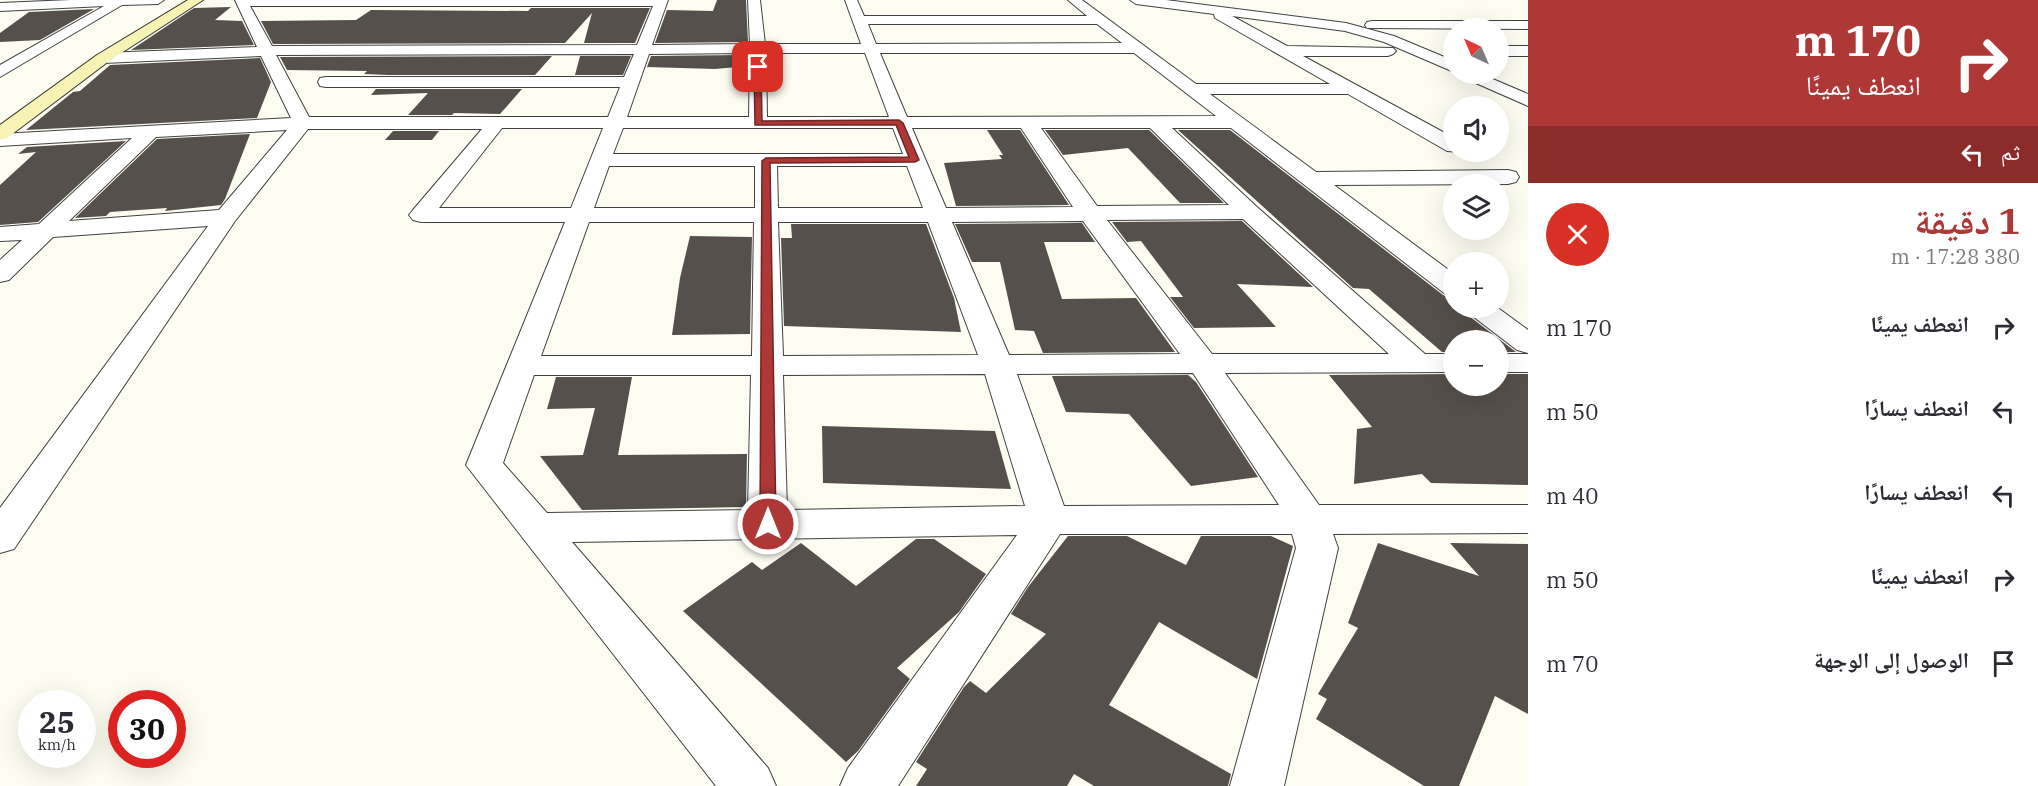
<!DOCTYPE html>
<html lang="ar">
<meta charset="utf-8">
<style>
body{margin:0;font-family:"IBM Plex Serif","Noto Naskh Arabic",serif;background:#f7f7f7;color:#2b2b33;direction:rtl;height:100vh;display:flex;flex-direction:column;font-size:22px;white-space:nowrap}
*{box-sizing:border-box;margin:0}
p{font-size:20px;color:#7c7c81}
.icon{flex:none;width:33px;height:33px;fill:none;stroke:currentColor;stroke-width:2;stroke-linecap:round;stroke-linejoin:round}
.map{position:relative;flex:1;overflow:hidden;direction:ltr}
.sheet{display:flex;flex-direction:column;background:#fff;width:510px}
.sheet>*{flex:none}
.top-card{background:#ae3836;color:#fff;overflow:hidden}
.needle{width:39px;rotate:316deg}
.fabs{position:absolute;left:1443px;top:18px;display:grid;gap:12px}
.fabs a{display:grid;place-items:center;width:66px;height:66px;border-radius:50%;background:#fff;box-shadow:0 6px 24px #0002;font-size:30px}
.speed{position:absolute;left:18px;top:690px;display:flex;gap:12px;font-size:30px;font-weight:700;text-align:center}
.speed>*{display:grid;place-content:center;width:78px;height:78px;border-radius:50%;background:#fff;box-shadow:0 6px 24px #0002;line-height:1}
.speed small{font-size:15px;font-weight:400}
.speed .limit{border:9px solid #d22;background:#fff;color:#111}
.pin{position:absolute;display:grid;place-items:center;width:51px;height:51px;color:#fff;margin:-26px;border-radius:12px;box-shadow:0 3px 9px #0006}
.me{position:absolute;width:66px;margin:-33px;rotate:0deg;stroke-linejoin:round;filter:drop-shadow(0 0 4px #0008)}
.turn{display:flex;align-items:center;gap:21px;height:126px;padding:0 18px;font-size:27px}
.turn .icon{width:78px;height:78px;stroke-width:2.5}
.turn b{display:block;font-size:42px;line-height:51px}
.then{display:flex;align-items:center;height:57px;padding:0 18px;background:#0003;gap:12px;font-size:22px}
.round{display:grid;place-items:center;flex:none;width:63px;height:63px;border-radius:32px;background:#f7f7f7}
.overview{display:flex;align-items:center;justify-content:space-between;height:102px;padding:0 18px}
h1{font-size:36px;font-weight:800;line-height:45px;color:#ae3836}
ul{padding:0;list-style:none}
li{display:flex;align-items:center;gap:18px;height:84px;padding:0 18px}
li div{flex:1}
li b{display:block;font-size:22px}
li em{font-style:normal}
main{display:flex;flex:1;min-height:0}
.map>svg:first-child{display:block}
.building{fill:#56504c}
.lines{fill:none;stroke-linecap:round;stroke-linejoin:round}
.street-casing{stroke:#414141;stroke-width:2}
.secondary-casing{stroke:#303030;stroke-width:2}
.street{fill:#fff;fill-rule:evenodd}
.secondary{fill:#f6f3b4;fill-rule:evenodd}
.route{fill:#ae3836;stroke:#712423;stroke-width:1.5}
</style>
<main>
<section class="sheet">
<div class="top-card">
<div class="turn"><svg class="icon" aria-label="right" viewBox="0 0 24 24"><path d="M7 20v-9h11M14 6l5 5-5 5"/></svg><div><b>170 m</b>انعطف يمينًا</div></div>
<div class="then">ثم<svg class="icon" aria-label="left" viewBox="0 0 24 24"><path d="M17 20v-9H6M10 6l-5 5 5 5"/></svg></div>
</div>
<div class="overview"><div><h1>1 دقيقة</h1><p>380 m · 17:28</p></div><a class="round" style="background:#d93025;color:#fff"><svg class="icon" aria-label="close" viewBox="0 0 24 24"><path d="M6 6l12 12M18 6L6 18"/></svg></a></div>
<ul>
<li><svg class="icon" aria-label="right" viewBox="0 0 24 24"><path d="M7 20v-9h11M14 6l5 5-5 5"/></svg><div><b>انعطف يمينًا</b></div><em>170 m</em></li>
<li><svg class="icon" aria-label="left" viewBox="0 0 24 24"><path d="M17 20v-9H6M10 6l-5 5 5 5"/></svg><div><b>انعطف يسارًا</b></div><em>50 m</em></li>
<li><svg class="icon" aria-label="left" viewBox="0 0 24 24"><path d="M17 20v-9H6M10 6l-5 5 5 5"/></svg><div><b>انعطف يسارًا</b></div><em>40 m</em></li>
<li><svg class="icon" aria-label="right" viewBox="0 0 24 24"><path d="M7 20v-9h11M14 6l5 5-5 5"/></svg><div><b>انعطف يمينًا</b></div><em>50 m</em></li>
<li><svg class="icon" aria-label="arrive" viewBox="0 0 24 24"><path d="M6 21V4h12l-3 4 3 4H6"/></svg><div><b>الوصول إلى الوجهة</b></div><em>70 m</em></li>
</ul>
</section>
<div class="map">
<svg width="1528" height="786" viewBox="0 0 1528 786">
<rect width="100%" height="100%" fill="#fdfcf1"/>
<g class="building">
<polygon points="717,0 746,0 748,42 655,43 667,10 713,11"/>
<polygon points="231,7 215,20 242,21 254,45 131,50 194,8"/>
<polygon points="531,8 650,8 635,43 584,43 592,13 565,43 273,44 261,21 356,20 371,10 528,11"/>
<polygon points="94,9 40,40 0,42 0,33 29,12"/>
<polygon points="740,55 748,66 715,69 647,67 651,56"/>
<polygon points="552,56 535,75 388,75 364,74 367,71 287,70 280,57"/>
<polygon points="580,56 631,56 623,75 575,75"/>
<polygon points="260,58 271,82 257,118 26,130 73,92 80,91 110,65"/>
<polygon points="376,89 522,89 500,114 454,113 452,115 408,115 428,93 371,95"/>
<polygon points="987,130 1020,130 1069,205 956,206 944,163 1002,159 999,155 1003,155"/>
<polygon points="1045,130 1149,130 1224,203 1180,203 1128,148 1063,155"/>
<polygon points="1178,130 1230,130 1443,295 1454,299 1454,308 1464,308 1469,316 1516,352 1498,352 1498,340 1454,340 1454,352 1442,352 1369,289 1353,288"/>
<polygon points="393,131 439,131 432,140 385,140"/>
<polygon points="250,134 225,199 221,205 165,211 167,208 110,212 106,216 75,218 157,139"/>
<polygon points="126,141 38,222 0,225 0,185 36,152 18,154 27,147"/>
<polygon points="1242,221 1313,287 1237,284 1276,327 1194,328 1170,297 1183,297 1141,241 1127,242 1112,222"/>
<polygon points="1082,223 1095,242 1044,242 1062,299 1136,298 1175,352 1043,353 1034,331 1015,330 1000,262 972,262 955,224"/>
<polygon points="791,224 926,224 954,298 961,332 784,326 781,238 792,238"/>
<polygon points="690,236 752,237 750,334 672,335 680,278"/>
<polygon points="1454,374 1454,386 1498,386 1498,374 1528,374 1528,485 1431,483 1422,474 1354,484 1357,429 1372,427 1329,375"/>
<polygon points="1188,375 1196,382 1258,477 1191,486 1129,414 1066,412 1052,376"/>
<polygon points="556,377 632,377 618,455 747,454 746,507 582,510 540,456 583,455 595,408 547,409"/>
<polygon points="822,426 995,431 1011,489 823,483"/>
<polygon points="1068,536 1127,536 1186,565 1201,536 1271,536 1293,546 1257,679 1159,622 1109,705 1231,774 1228,786 1094,786 1074,774 1067,786 916,786 927,769 916,762 964,687 970,681 986,693 1046,634 1011,614 1028,587"/>
<polygon points="916,539 934,539 986,574 959,612 897,668 910,679 858,751 846,762 683,611 752,562 762,570 801,543 856,586"/>
<polygon points="1378,543 1479,576 1450,543 1528,544 1528,714 1495,696 1459,786 1424,786 1316,719 1327,699 1318,694 1358,628 1348,623"/>
</g>
<g class="lines">
<g class="street-casing">
<g id="street">
<polygon points="71,0 164,0 158,4 122,5 0,77 0,65 104,6 0,11 0,3"/>
<path d="M235,0H668L652,45L750,44L748,0H760L765,44H861L845,0H857L864,16H1087L1068,0H1082L1196,84H1330L1215,18L1214,14L1136,4L1130,0H1166L1346,23L1394,36L1454,61V72L1384,42L1345,31L1232,16L1287,46L1393,48L1396,51L1393,54L1388,56H1303L1454,138V152H1460L1447,151L1348,94H1210L1316,172L1508,170L1516,172L1519,177L1516,182L1508,184L1334,185L1454,274V295L1444,293L1231,128H1172L1257,207L1425,354H1454V372L1225,373L1319,505H1528V533L1333,534L1338,548L1284,786H1230L1296,548L1292,534H1060L898,786H840L848,768L1017,535L572,542L768,768L776,786H716L466,465L565,222H421L413,220L409,215L413,210L482,129H308L235,221L14,549L0,553V508L208,226L53,237L9,280L0,282V260L22,240L0,241V227L39,224L132,138L0,146V134L291,118L261,56L103,63L95,58L103,53L257,47ZM250,6H653L637,45L272,46ZM868,24H1097L1122,43L876,44ZM750,53L749,117H627L649,54ZM766,53H865L889,117H767ZM880,53H1134L1216,116L907,117ZM634,54L624,77H326L320,78L318,82L320,86L326,87H620L608,117H309L276,55ZM502,128H603L571,208H439ZM623,128H893L903,154H613ZM912,128H1021L1073,207L946,208ZM1041,128H1150L1229,205L1097,206ZM287,130L219,210L69,221L156,137ZM609,166H755V208H594ZM777,166H907L923,208H778ZM1243,219L1389,354H1212L1107,220ZM1083,221L1180,354L1009,355L952,222ZM589,222H754L752,356H541ZM778,222H928L978,355L783,356ZM1193,373L1279,505L1064,506L1017,374ZM985,374L1025,506L787,510L783,375ZM534,375H751L748,510L547,513L503,463Z"/>
<polygon points="1372,21 1528,21 1528,29 1367,28 1365,25 1367,22"/>
<rect x="1498" y="46" width="30" height="10"/>
<polygon points="1460,74 1481,74 1528,94 1528,106 1462,77"/>
<polygon points="1466,308 1498,308 1528,330 1528,353 1517,350 1470,314"/>
<rect x="1498" y="354" width="30" height="18"/>
</g>
</g>
<g class="secondary-casing">
<polygon id="secondary" points="188,0 203,0 109,61 7,138 0,140 0,125 97,55"/>
</g>
<use href="#street" class="street"/>
<use href="#secondary" class="secondary"/>
</g>
<polygon class="route" points="758,65 761,67 762,121 899,120 903,123 919,160 915,162 770,163 776,524 774,529 762,529 760,524 762,161 766,158 909,157 896,125 755,125 754,67"/>
</svg>
<div class="fabs">
<a><svg class="needle" viewBox="-14 -14 28 28"><path d="M0-13l5 13h-10z" fill="#e53935"/><path d="M0 13l5-13h-10z" fill="#7c7c81"/></svg></a>
<a><svg class="icon" aria-label="sound" viewBox="0 0 24 24"><path d="M4 9h4l5-4v14l-5-4H4zM17 9q2 3 0 6"/></svg></a>
<a><svg class="icon" aria-label="layers" viewBox="0 0 24 24"><path d="M12 4l9 5-9 5-9-5zM3 14l9 5 9-5"/></svg></a>
<a>+</a>
<a>−</a>
</div>
<div class="speed"><div>25<small>km/h</small></div><div class="limit">30</div></div>
<div class="pin" style="left:758px;top:67px;background:#d93025"><svg class="icon" aria-label="arrive" viewBox="0 0 24 24"><path d="M6 21V4h12l-3 4 3 4H6"/></svg></div>
<svg class="me" style="left:768px;top:524px" viewBox="-20 -20 40 40"><circle r="17" fill="#ae3836" stroke="#fff" stroke-width="3"/><path d="M0-11L8 9 0 5-8 9z" fill="#fff"/></svg>
</div>
</main>
